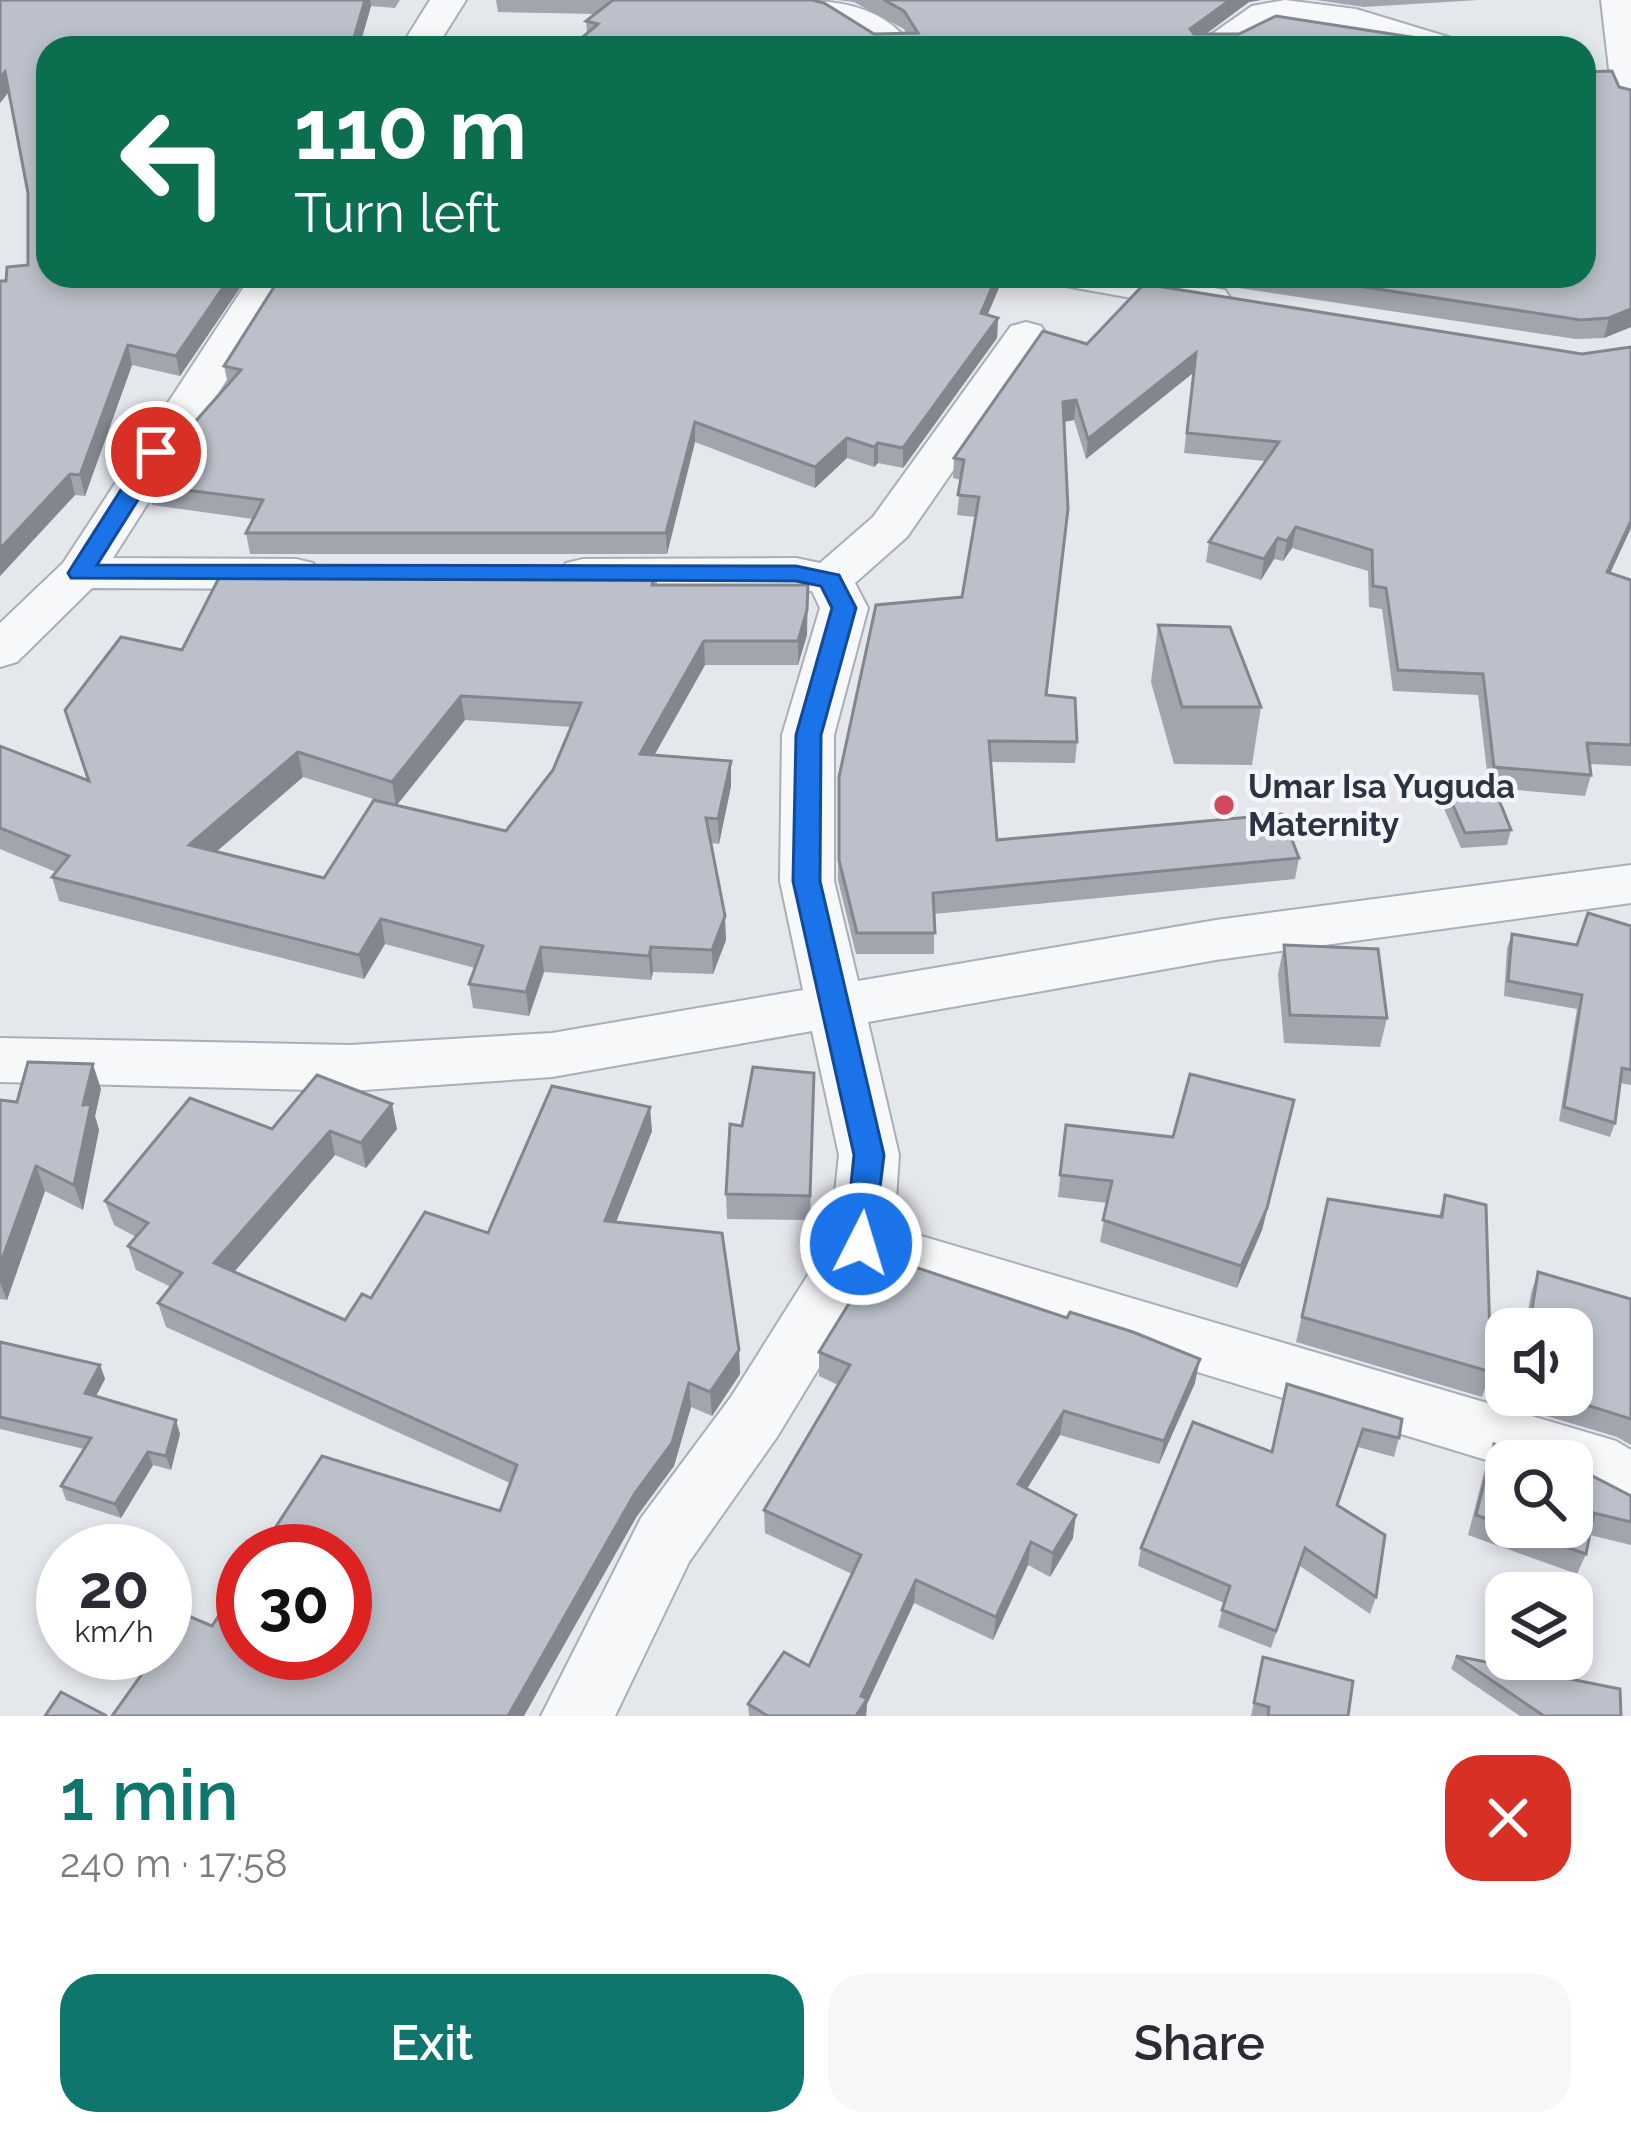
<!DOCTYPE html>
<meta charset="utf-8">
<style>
body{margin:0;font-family:Raleway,sans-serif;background:#f7f7f7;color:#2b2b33;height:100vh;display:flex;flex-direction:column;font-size:45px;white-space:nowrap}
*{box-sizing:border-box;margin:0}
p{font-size:39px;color:#7c7c81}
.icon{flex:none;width:66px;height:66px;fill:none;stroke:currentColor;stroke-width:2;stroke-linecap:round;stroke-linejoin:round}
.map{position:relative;height:1716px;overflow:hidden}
.sheet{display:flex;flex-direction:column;background:#fff;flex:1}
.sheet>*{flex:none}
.guide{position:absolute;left:36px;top:36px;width:1560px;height:252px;border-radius:36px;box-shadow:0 6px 18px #0003;background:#0b6e4f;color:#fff;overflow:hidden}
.controls{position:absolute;left:1485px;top:1308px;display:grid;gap:24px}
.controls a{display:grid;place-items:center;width:108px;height:108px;border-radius:24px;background:#fff;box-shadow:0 6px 18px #0003;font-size:60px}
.speed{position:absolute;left:36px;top:1524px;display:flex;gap:24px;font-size:60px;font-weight:700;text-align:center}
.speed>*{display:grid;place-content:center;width:156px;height:156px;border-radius:50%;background:#fff;box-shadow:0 6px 18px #0003;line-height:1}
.speed small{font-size:30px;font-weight:400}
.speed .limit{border:18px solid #d22;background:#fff;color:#111}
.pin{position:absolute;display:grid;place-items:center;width:102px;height:102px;color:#fff;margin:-51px;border:6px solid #fff;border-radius:50%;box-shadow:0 3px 12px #0007}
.me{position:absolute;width:132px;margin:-66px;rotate:5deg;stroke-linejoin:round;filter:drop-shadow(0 0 9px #0008)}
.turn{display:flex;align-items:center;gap:42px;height:252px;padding:0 60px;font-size:54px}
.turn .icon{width:156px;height:156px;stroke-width:2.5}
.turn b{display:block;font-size:84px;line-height:102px}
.round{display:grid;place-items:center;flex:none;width:126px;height:126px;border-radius:36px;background:#f7f7f7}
.overview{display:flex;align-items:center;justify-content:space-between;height:204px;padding:0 60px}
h1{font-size:72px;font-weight:600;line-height:90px;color:#0f766e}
.cta{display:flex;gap:24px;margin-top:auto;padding:24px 60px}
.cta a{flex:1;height:138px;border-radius:36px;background:#0f766e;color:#fff;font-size:48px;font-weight:600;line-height:138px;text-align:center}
.cta a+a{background:#f7f7f7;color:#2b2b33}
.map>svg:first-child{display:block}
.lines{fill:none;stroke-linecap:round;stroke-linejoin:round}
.minor-casing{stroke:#a9aeb7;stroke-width:4}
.minor{fill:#f7f8fa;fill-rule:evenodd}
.wall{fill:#a1a5ae;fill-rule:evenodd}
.shaded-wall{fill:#83868d}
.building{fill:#bbc0ca;stroke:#83868d;stroke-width:3;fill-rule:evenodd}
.route{fill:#1a73e8;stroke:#114b97;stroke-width:3}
.poi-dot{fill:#d1495b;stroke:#f4f6f9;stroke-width:4.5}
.labels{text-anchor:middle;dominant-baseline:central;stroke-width:9;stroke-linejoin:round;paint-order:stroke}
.poi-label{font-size:33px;font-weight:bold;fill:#2b3445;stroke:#f4f6f9;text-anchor:start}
</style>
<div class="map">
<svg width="1631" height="1716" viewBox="0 0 1631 1716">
<rect width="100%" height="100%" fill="#e4e7ec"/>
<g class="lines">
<g class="minor-casing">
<g id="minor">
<polygon points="430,0 466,0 436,48 400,48"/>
<path d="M778,0C831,0 880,1 914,48H874L826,17L784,7Z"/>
<polygon points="1285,0 1356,9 1458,40 1463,48 1411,48 1331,25 1285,21 1237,48 1192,48 1252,6"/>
<polygon points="1601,0 1631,0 1631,106 1618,103 1612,95"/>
<polygon points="251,276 293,276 113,558 296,559 313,563 320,574 313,585 296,589 92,588 17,662 0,667 0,623 63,563"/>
<polygon points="1055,276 1148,276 1225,290 1231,299 1225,308 1210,312 1076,288 1061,285"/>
<polygon points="1026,322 1041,326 1047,335 907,537 855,583 868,608 834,735 834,881 858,981 1216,920 1631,865 1631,903 1216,960 868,1022 899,1155 894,1228 1616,1441 1631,1450 1631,1516 1572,1486 1572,1461 1506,1461 1506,1466 876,1274 777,1437 689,1562 615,1716 541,1716 641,1518 731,1397 830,1240 839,1155 812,1031 552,1077 350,1091 0,1082 0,1038 350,1045 552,1033 803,990 780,881 782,735 820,608 812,591 583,589 566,585 559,574 566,563 583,559 796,558 820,563 873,517 1011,326"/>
</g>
</g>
<use href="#minor" class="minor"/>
</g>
<g class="wall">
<polygon points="0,0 400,0 395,8 371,6 359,48 48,48 248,276 180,376 132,365 85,496 75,495 0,576 0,281 6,281 28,265 28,193 9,92 0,103"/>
<polygon points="496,0 812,0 874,34 906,33 904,29 854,2 837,0 1261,0 1249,2 1206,34 1482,48 587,33 586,21 596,14 498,12"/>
<polygon points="1316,0 1479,0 1364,7"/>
<polygon points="1619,87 1631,90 1631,327 1604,338 1576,339 1160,276 1584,276"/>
<polygon points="988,315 998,318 997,338 903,468 878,463 874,467 847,458 815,488 695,442 667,554 250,554 246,533 253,519 152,505 147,485 228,385 224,366"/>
<polygon points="1087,344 1582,354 1631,347 1631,528 1610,573 1631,580 1631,766 1590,764 1591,775 1585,796 1494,788 1511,830 1507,845 1461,848 1439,797 1443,782 1488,780 1478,695 1393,691 1382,609 1369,607 1368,571 1292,548 1283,561 1274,559 1261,580 1206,562 1209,542 1265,461 1184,453 1193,373 1086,459 1074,420 1064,422 1046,696 1077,742 1075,763 990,762 997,840 1299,858 1295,879 934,914 934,954 856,954 838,880 839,777 962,597 976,517 957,515 961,480 953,478 954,458"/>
<path d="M656,568L657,585L807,635L798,665H705L654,755L731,786L719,844L711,843L726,940L713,974L653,972L651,980L544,972L529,1016L473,1008L469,984L475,968L385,944L364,979L59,901L52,877L56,872L0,849V746L87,780L65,710L182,650ZM465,720L571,727L553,770L506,831L397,805ZM303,777L386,803L324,878L216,852Z"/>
<polygon points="1158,625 1261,707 1252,765 1174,764 1151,682"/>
<polygon points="1631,926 1631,1085 1620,1083 1615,1123 1610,1137 1559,1121 1577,1009 1504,996 1507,948 1512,934 1577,945"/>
<polygon points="1284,945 1387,1018 1380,1047 1284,1043 1278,974"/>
<polygon points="814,1073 810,1220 727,1219 726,1194 742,1126"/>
<polygon points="101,1089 95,1116 99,1130 83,1210 45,1191 7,1300 0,1299 0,1100 17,1102"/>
<polygon points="1289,1122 1262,1230 1237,1288 1100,1242 1107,1203 1058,1197 1066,1125 1173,1137"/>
<polygon points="272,1129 397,1129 366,1168 335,1155 234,1272 345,1320 371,1298 488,1233 652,1131 616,1222 739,1350 740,1374 712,1416 691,1407 674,1466 637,1516 212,1626 500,1511 510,1483 166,1327 158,1303 171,1287 136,1270 128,1246 136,1237 114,1225 105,1201"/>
<polygon points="1445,1195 1491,1372 1482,1397 1296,1342 1328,1199 1439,1216"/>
<polygon points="1538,1272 1631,1299 1631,1445 1617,1437 1503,1403 1506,1395 1572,1395 1572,1329 1525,1329 1531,1293"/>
<polygon points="0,1342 100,1365 105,1379 96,1396 180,1434 171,1470 153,1465 121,1518 66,1500 61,1486 84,1449 0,1429"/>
<polygon points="819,1352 1195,1383 1159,1464 1060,1435 1027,1489 1073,1538 1050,1577 1028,1565 993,1640 914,1603 867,1704 866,1716 749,1716 748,1704 809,1666 852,1574 765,1533 764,1510 838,1385 819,1376"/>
<polygon points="1287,1384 1399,1438 1394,1457 1358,1447 1338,1506 1376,1597 1370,1614 1300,1566 1271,1648 1218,1627 1224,1603 1138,1566 1141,1548 1271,1452"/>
<path d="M1494,1444L1579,1469L1631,1496V1545L1590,1535L1586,1554L1577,1574L1468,1535L1486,1465ZM1506,1461L1572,1527H1506Z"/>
<polygon points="1456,1656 1621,1716 1520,1716 1451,1669"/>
<polygon points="1263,1657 1348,1716 1251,1716"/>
</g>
<g class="shaded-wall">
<polygon points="365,0 370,0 371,6 359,48 351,48"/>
<polygon points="1230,0 1261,0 1249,2 1188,47 1190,29"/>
<polygon points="5,72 9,91 0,103 0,78"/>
<polygon points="231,276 248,276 180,376 176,356"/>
<polygon points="997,276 1004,276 980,333 981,313"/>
<polygon points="1631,309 1631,327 1604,338 1609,318"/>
<polygon points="998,318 997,338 903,468 903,448"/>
<polygon points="128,345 132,365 85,496 80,475"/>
<polygon points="1196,353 1193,373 1086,459 1088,439"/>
<polygon points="1076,400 1074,420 1062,422 1063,402"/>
<polygon points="695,422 695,442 667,554 666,533"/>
<polygon points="847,438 847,458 815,488 815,467"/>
<polygon points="878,443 878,463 874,467 874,447"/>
<polygon points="70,474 75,495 0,576 0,549"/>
<polygon points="1631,521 1631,528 1601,593 1607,572"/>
<polygon points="1296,527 1292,548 1283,561 1287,541"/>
<polygon points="1278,538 1274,559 1261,580 1264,559"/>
<polygon points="808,585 807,635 798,665 798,641"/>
<polygon points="704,641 705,665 641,779 640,754"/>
<polygon points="461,696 465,720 396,806 392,782"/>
<polygon points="298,752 303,777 195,870 189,845"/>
<polygon points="731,761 731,786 719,844 718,819"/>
<polygon points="725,916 726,940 713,974 712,950"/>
<polygon points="381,919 385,944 364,979 359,955"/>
<polygon points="541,947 544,972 529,1016 526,992"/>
<polygon points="651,947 653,972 651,980 649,956"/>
<polygon points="93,1064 101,1089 95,1116 99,1130 83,1210 74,1185 83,1105"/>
<polygon points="392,1104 397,1129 366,1168 361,1143"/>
<polygon points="650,1107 652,1131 607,1245 605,1221"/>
<polygon points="1289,1122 1262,1230 1237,1288 1241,1266"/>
<polygon points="330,1131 335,1155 221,1287 214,1263"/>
<polygon points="36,1166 45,1191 7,1300 0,1283 0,1265"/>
<polygon points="739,1350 740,1374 712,1416 710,1392"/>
<polygon points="1200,1359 1195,1383 1159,1464 1164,1441"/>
<polygon points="100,1365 105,1379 90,1407 85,1393"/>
<polygon points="689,1383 691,1407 674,1466 637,1516 524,1716 508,1716"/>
<polygon points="1064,1411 1060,1435 1015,1508 1018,1484"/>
<polygon points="176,1420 180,1434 171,1470 166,1456"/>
<polygon points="148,1452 153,1465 121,1518 115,1504"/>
<polygon points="1076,1515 1073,1538 1050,1577 1053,1553"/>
<polygon points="1031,1542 1028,1565 993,1640 996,1617"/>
<polygon points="916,1580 914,1603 867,1704 866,1716 856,1716 861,1696"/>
</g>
<g class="building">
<polygon points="0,0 365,0 351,48 48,48 48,276 231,276 176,356 128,345 80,475 70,474 0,549 0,281 6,281 7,267 28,265 28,193 5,72 0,78"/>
<polygon points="613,0 812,0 824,3 874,34 918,33 904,11 884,0 1230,0 1190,29 1194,34 1239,34 1276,16 1482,48 570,48 598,24 586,21"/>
<polygon points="1612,71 1619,87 1631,90 1631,309 1609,318 1581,320 1292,276 1584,276 1584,72"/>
<polygon points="281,276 997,276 981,313 998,318 903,448 878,443 874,447 847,438 815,467 695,422 666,533 246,533 263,500 147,485 171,449 241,370 224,366"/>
<polygon points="1144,284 1582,354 1631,347 1631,521 1607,572 1631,580 1631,745 1587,743 1591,775 1494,767 1483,674 1398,670 1386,588 1373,586 1372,550 1296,527 1287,541 1278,538 1264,559 1209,542 1279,442 1187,433 1196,353 1088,439 1076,400 1063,402 1068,509 1046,695 1075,698 1077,742 989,741 997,840 1282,814 1299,858 933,893 935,933 857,933 839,860 839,777 876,605 962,597 979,497 958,495 964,460 954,458 1043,331 1087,344"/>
<path d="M224,568H656L652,585H808L807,610L798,641H704L640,754L731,761L718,819L706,818L725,916L712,950L651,947L649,956L541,947L526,992L469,984L483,946L381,919L359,955L52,877L69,856L0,828V746L89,781L65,710L121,637L182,650ZM461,696L581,703L553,770L506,831L374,800L324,878L189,845L298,752L392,782Z"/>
<polygon points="1158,625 1230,627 1261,707 1182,707"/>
<polygon points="1491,780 1511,830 1465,833 1443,782"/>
<polygon points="1588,913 1631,926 1631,1070 1622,1068 1615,1123 1564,1107 1582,995 1508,981 1512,934 1577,945"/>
<polygon points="1284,945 1378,949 1387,1018 1290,1015"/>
<polygon points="28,1062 93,1064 83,1105 91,1104 74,1185 36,1166 0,1265 0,1100 17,1102"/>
<polygon points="753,1067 814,1073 810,1196 726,1194 730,1124 742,1126"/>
<polygon points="1190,1074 1294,1100 1267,1208 1241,1266 1103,1220 1112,1181 1060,1175 1066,1125 1173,1137"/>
<polygon points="317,1075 392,1104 361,1143 330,1131 214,1263 345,1320 362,1294 371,1298 425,1212 488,1233 552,1086 650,1107 605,1221 722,1233 739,1350 710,1392 689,1383 672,1443 635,1493 508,1716 112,1716 157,1653 165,1653 165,1641 184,1614 212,1626 243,1578 243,1653 345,1653 345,1551 260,1551 322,1456 500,1511 517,1465 158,1303 182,1273 128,1246 148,1223 105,1201 190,1098 272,1129"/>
<polygon points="1445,1195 1486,1205 1491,1372 1302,1317 1328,1199 1442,1217"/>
<polygon points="879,1255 1067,1318 1070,1312 1133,1332 1200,1359 1164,1441 1064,1411 1018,1484 1076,1515 1053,1553 1031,1542 996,1617 916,1580 861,1696 867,1699 856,1716 768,1716 748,1704 784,1652 809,1666 861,1555 764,1510 850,1365 819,1352"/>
<polygon points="1538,1272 1631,1299 1631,1419 1555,1395 1572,1395 1572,1329 1529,1329"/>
<polygon points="0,1342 100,1365 85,1393 176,1420 166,1456 148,1452 115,1504 61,1486 91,1438 0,1417"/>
<polygon points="1287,1384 1402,1419 1399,1438 1363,1429 1337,1505 1385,1535 1376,1597 1305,1548 1276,1631 1222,1610 1230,1586 1141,1548 1193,1422 1272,1452"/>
<polygon points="1494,1444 1512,1450 1518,1445 1576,1445 1579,1469 1631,1496 1631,1522 1594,1513 1586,1554 1510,1527 1572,1527 1572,1461 1506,1461 1506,1526 1476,1515"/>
<polygon points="1456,1656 1620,1689 1621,1716 1544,1716"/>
<polygon points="1263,1657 1353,1681 1348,1716 1268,1716 1269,1707 1254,1703"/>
<polygon points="61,1692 107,1716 45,1716"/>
</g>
<polygon class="route" points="156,445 168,452 97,565 796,566 839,575 856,608 821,735 820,881 884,1155 872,1253 861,1257 850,1253 845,1244 854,1155 793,881 796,735 832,608 821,586 796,581 71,578 68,573 145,452"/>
<circle class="poi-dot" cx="1224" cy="805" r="12"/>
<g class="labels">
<g class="poi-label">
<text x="1248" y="786">Umar Isa Yuguda<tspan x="1248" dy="38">Maternity</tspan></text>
</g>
</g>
</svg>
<div class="controls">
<a><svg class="icon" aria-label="sound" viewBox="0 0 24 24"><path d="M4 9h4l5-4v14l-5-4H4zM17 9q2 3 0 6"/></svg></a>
<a><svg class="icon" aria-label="search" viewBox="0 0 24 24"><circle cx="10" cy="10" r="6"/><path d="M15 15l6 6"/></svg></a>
<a><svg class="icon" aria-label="layers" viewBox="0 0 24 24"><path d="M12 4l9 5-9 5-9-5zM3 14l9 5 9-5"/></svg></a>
</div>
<div class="speed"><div>20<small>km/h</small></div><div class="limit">30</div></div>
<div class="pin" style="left:156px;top:452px;background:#d93025"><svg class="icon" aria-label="arrive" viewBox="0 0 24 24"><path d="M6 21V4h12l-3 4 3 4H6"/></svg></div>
<svg class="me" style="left:861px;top:1244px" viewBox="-20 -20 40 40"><circle r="17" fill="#1a73e8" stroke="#fff" stroke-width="3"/><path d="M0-11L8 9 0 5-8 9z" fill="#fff"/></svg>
<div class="guide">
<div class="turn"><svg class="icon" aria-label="left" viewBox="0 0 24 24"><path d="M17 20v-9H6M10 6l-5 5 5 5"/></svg><div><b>110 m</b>Turn left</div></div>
</div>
</div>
<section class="sheet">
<div class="overview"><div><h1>1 min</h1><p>240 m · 17:58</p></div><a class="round" style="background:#d93025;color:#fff"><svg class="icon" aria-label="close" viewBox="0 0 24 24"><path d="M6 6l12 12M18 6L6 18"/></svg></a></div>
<div class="cta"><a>Exit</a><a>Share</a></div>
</section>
